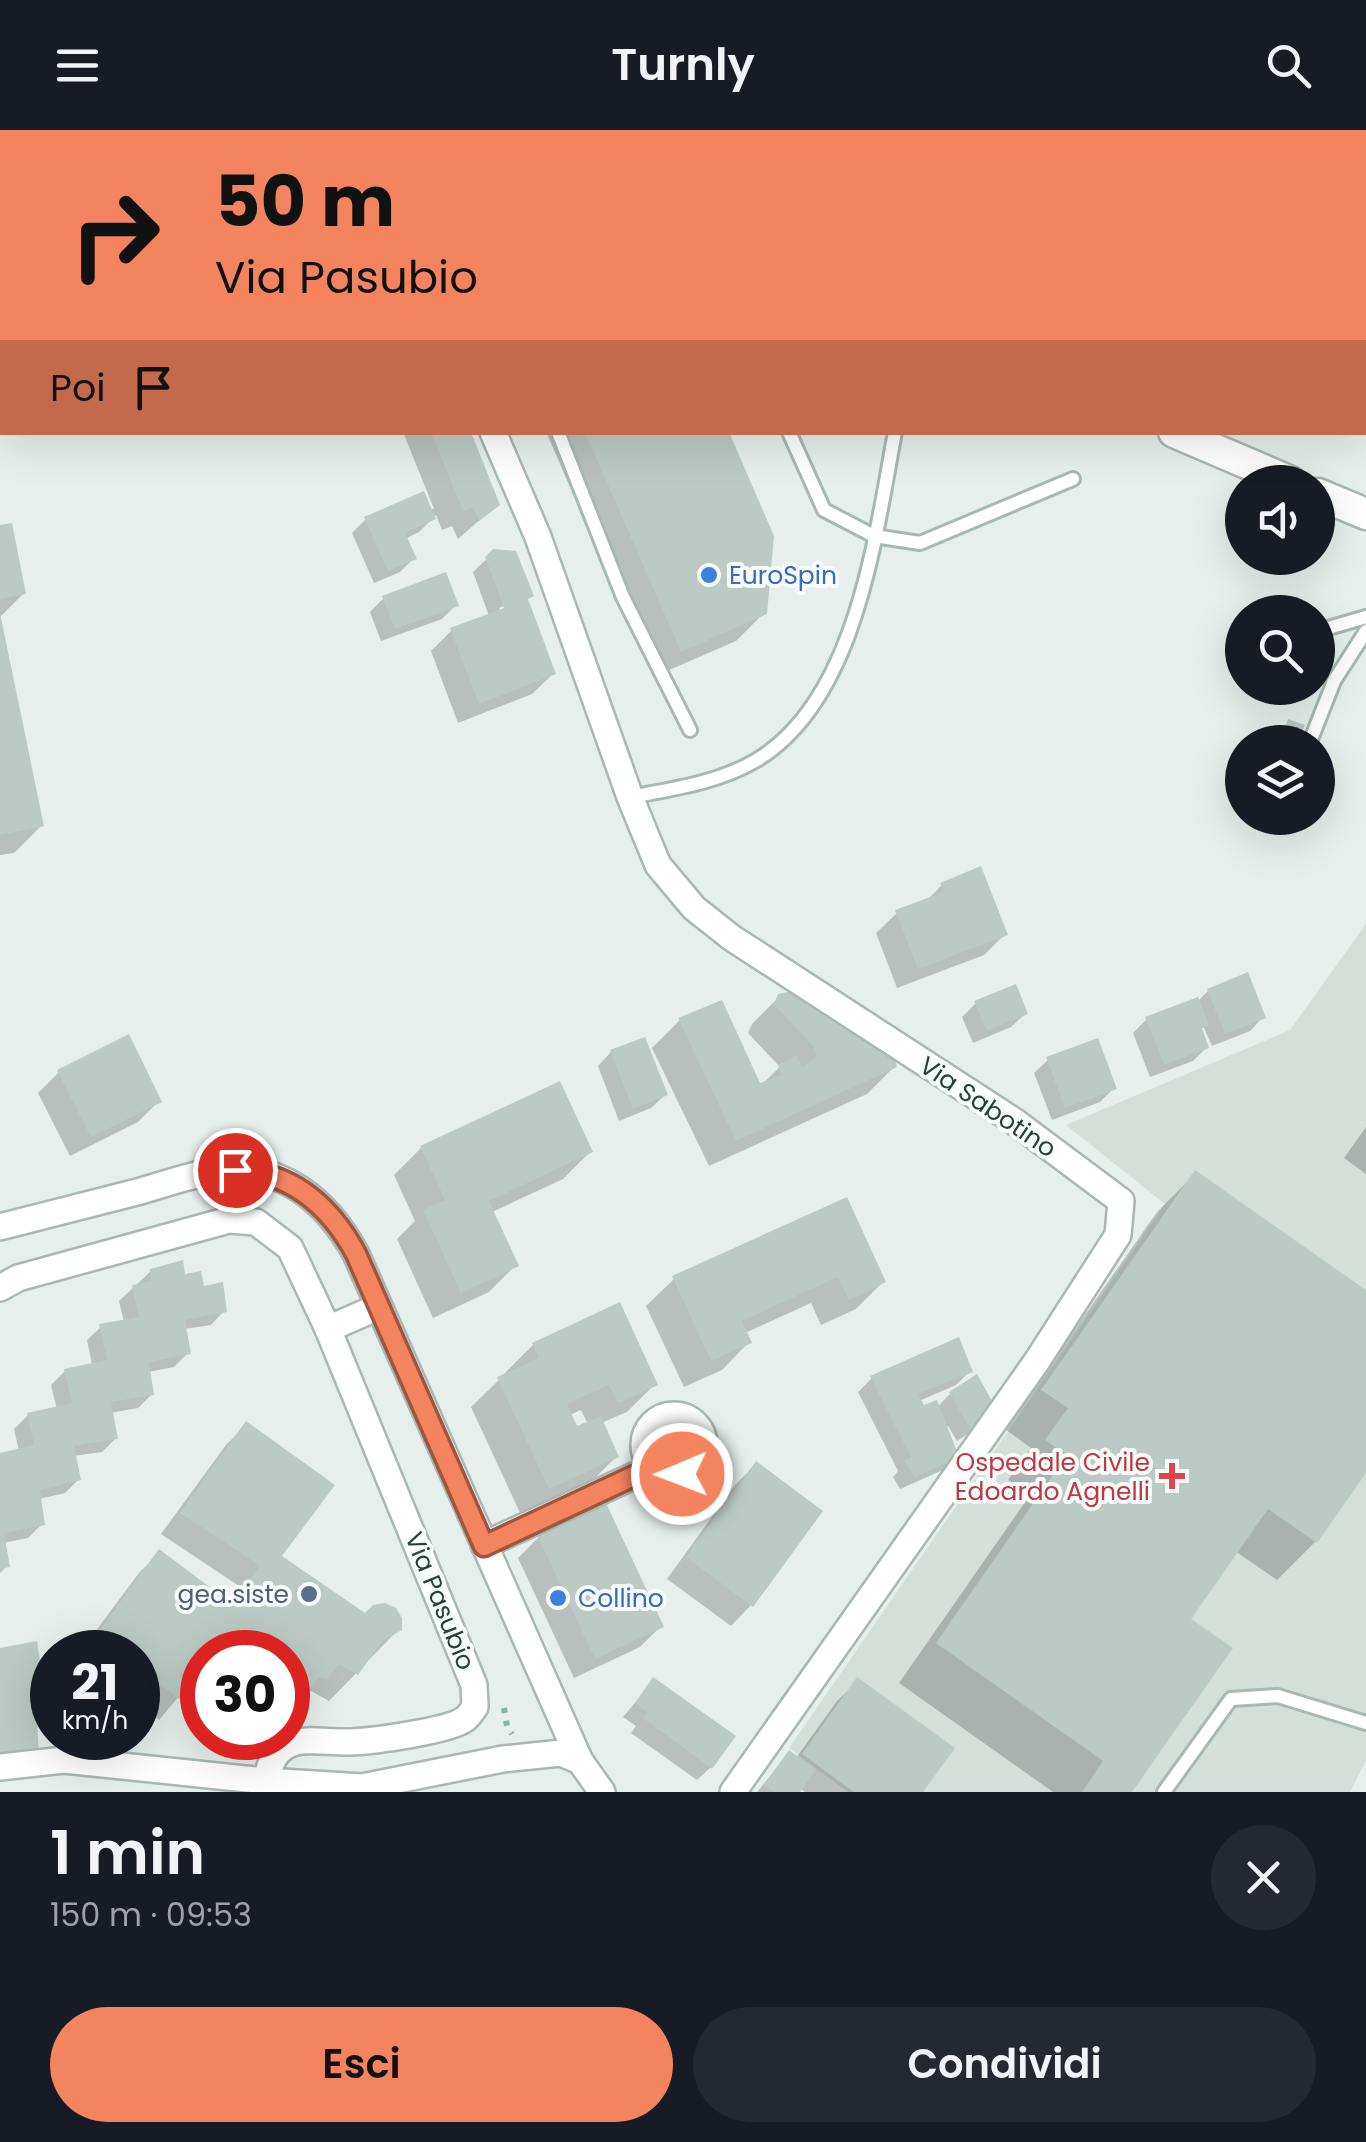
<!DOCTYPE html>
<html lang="it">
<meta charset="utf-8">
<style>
body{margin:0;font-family:Poppins,sans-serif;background:#242831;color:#f1f3f6;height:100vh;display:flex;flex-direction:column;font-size:38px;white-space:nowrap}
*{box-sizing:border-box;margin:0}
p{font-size:32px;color:#9ea1a6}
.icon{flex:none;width:55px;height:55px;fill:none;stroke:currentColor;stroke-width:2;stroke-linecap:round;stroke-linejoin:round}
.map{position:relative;height:1662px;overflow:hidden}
.side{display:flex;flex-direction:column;background:#171b24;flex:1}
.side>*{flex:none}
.top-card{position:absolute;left:0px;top:0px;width:1368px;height:305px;box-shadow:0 10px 40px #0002;background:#f4845f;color:#111;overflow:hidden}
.fabs{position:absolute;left:1225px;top:335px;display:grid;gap:20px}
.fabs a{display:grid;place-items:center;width:110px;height:110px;border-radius:50%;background:#171b24;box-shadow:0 10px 40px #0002;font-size:50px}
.speed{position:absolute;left:30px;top:1500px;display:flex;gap:20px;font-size:50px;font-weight:700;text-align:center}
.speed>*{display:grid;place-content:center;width:130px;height:130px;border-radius:50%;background:#171b24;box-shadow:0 10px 40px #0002;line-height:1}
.speed small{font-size:25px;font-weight:400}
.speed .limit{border:15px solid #d22;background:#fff;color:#111}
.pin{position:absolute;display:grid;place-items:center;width:85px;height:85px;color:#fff;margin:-42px;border:5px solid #fff;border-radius:50%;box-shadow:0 2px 10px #0007}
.me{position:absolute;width:110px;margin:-55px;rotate:269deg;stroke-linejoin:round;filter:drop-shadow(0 0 8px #0008)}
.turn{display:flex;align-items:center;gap:35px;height:210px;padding:0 50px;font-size:45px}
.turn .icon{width:130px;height:130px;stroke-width:2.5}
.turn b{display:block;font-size:70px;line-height:85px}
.then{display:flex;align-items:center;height:95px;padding:0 50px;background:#0003;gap:20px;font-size:38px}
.round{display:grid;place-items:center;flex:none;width:105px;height:105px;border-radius:52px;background:#242831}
.head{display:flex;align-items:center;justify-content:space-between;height:170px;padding:0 50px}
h1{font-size:60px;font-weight:600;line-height:75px}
.action{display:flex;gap:20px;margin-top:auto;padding:20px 50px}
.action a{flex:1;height:115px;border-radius:60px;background:#f4845f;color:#111;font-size:40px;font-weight:600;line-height:115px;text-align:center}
.action a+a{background:#242831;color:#f1f3f6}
header{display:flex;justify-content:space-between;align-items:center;height:130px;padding:0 50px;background:#171b24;font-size:45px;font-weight:600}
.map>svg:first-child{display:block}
.built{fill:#d4dfda}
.shadow{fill:#0003;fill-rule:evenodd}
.building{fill:#bbcac4}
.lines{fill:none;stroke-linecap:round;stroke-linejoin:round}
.service-casing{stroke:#a8b8b2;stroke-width:18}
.minor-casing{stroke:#a8b8b2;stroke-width:30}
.tertiary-casing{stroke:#a8b8b2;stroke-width:35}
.path{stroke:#86b3a5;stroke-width:6;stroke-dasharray:5 8;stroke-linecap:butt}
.service{stroke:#fff;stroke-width:12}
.minor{stroke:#fff;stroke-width:25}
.tertiary{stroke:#fff;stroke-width:30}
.route-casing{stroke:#9f563e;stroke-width:25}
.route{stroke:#f4845f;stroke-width:18}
.shop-dot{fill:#3f7fe0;stroke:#f7fbf9;stroke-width:4}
.health-dot{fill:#e0444e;stroke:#f7fbf9;stroke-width:4}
.service-dot{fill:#5c6f8a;stroke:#f7fbf9;stroke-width:4}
.labels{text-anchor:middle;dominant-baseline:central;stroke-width:8;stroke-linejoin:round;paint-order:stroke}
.shop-label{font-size:25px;fill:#366cbe;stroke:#f7fbf9;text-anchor:start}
.street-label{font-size:25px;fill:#24423a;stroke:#f7fbf9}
.health-label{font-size:25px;fill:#be3a42;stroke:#f7fbf9;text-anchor:end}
.service-label{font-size:25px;fill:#4e5e75;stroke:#f7fbf9;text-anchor:end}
</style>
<header><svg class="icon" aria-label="menu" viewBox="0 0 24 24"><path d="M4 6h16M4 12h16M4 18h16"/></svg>Turnly<svg class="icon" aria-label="search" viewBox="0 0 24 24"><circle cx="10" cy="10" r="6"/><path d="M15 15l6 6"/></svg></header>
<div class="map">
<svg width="1366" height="1662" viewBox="0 0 1366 1662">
<rect width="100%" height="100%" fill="#e6efeb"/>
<polygon class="built" points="1366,794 1366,1631 1350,1662 848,1662 789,1618 1165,1074 1066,995 1290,900"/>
<g class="shadow">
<polygon points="1144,0 1244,0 1245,2 1145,2"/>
<polygon points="1366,9 1366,97 1365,98 1365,9"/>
<polygon points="403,302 469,302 497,375 458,409 452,396 442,400 436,385 419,402 405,409 414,428 400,442 374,453 352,403 366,389 434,379"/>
<polygon points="546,302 727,302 764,483 736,511 653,547"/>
<polygon points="0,397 24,463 0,487"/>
<path d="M494,422L526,471L553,544L532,564L458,593L431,521L452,500L489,486L473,442ZM518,470L501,482L499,478Z"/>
<polygon points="384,468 456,475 442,489 381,511 370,482"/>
<polygon points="0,487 42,695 14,723 0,725"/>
<polygon points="942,755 1005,804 984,825 897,858 876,803 897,783 925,772"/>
<polygon points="1208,861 1263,887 1250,901 1212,916 1201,891 1197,893 1206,918 1193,931 1150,947 1133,903 1147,889 1197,872"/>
<polygon points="780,866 894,937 867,964 709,1036 652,918 680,890 759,957 780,937 748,903 752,894"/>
<polygon points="976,873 1025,884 1011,897 973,913 962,887"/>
<polygon points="611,922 665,965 651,978 619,991 598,936"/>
<polygon points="1048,930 1114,958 1100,972 1052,990 1034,943"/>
<polygon points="59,942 159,971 138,992 70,1026 38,963"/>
<polygon points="1366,997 1366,1044 1344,1028"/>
<polygon points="421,1018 590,1022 563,1049 492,1082 516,1135 489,1162 433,1188 397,1109 415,1091 394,1045"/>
<polygon points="1196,1043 1366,1163 1366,1339 1315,1412 1277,1450 1235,1421 1187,1490 1129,1662 1053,1662 899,1553 1030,1365 1008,1350 1031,1318 1005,1299 1157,1082"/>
<polygon points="846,1070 883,1152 856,1179 821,1195 811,1173 745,1203 749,1212 722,1240 684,1257 646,1176 674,1149"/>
<polygon points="151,1141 183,1146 202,1158 224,1181 211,1195 184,1199 188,1223 174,1237 148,1242 152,1264 138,1278 110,1283 116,1308 102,1322 73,1326 78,1350 65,1363 39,1369 42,1394 28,1408 3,1413 7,1436 0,1443 0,1325 19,1321 14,1299 28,1285 57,1279 51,1255 65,1241 92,1235 87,1210 101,1197 124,1192 119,1171"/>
<path d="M533,1215L655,1254L627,1282L601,1293L616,1327L589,1354L521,1385L471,1277L499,1250L507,1246L506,1242ZM581,1280L588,1294L576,1299L570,1285Z"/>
<polygon points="970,1241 956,1255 919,1271 922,1278 937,1277 950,1264 981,1295 957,1311 948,1296 945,1298 956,1326 943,1340 900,1359 893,1347 898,1341 858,1262 872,1248"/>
<polygon points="246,1295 273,1435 365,1486 399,1499 329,1571 311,1561 297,1575 293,1574 288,1580 288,1522 202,1522 202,1546 198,1544 159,1590 138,1573 138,1522 80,1522 139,1443 159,1423 228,1474 242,1458 161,1404 226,1315"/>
<polygon points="756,1334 751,1475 731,1496 667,1449 735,1355"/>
<polygon points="539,1407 661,1496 640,1517 574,1548 518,1428"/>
<polygon points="654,1550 711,1637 697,1650 631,1603 636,1596 623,1587"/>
<polygon points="858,1551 920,1662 805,1662 800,1658 797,1662 757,1662 789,1623 796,1628 837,1571"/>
</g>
<g class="building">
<polygon points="431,302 471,302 500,375 479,391 473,377 463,381"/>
<polygon points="585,302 729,302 774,406 767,484 681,522"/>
<polygon points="424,361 436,389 405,403 417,429 388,441 364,387"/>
<polygon points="12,393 26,464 0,469 0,395"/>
<polygon points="493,419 516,421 534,466 528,469 556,544 479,574 450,498 504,478 485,427"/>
<polygon points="446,442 459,476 395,499 382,466"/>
<polygon points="0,483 44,696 0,705"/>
<polygon points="1288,589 1305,595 1299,612 1280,612"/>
<polygon points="981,736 1008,805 918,839 895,780 944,762 940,753"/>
<polygon points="1248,842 1266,888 1225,904 1207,859"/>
<polygon points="1016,854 1028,884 987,901 974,871"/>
<polygon points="793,861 895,929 897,937 736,1011 678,888 722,870 760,953 781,945 778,935 796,925 802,937 817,927 814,917 774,875 778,864"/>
<polygon points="1198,867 1209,895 1202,898 1209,918 1164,935 1145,887"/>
<polygon points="129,904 162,972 91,1007 57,940"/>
<polygon points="645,907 668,965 633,979 610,920"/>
<polygon points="1098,908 1117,959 1065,978 1046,927"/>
<polygon points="560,951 593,1022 489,1071 519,1136 461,1163 423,1080 445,1070 420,1016"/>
<polygon points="1195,1040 1366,1160 1366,1343 1317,1413 1268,1379 1191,1489 1233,1518 1132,1662 1082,1662 1103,1631 936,1513 1067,1325 1045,1310 1068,1278 1041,1260"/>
<polygon points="847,1067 886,1152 849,1170 838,1147 742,1191 752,1213 711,1231 672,1146"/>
<polygon points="183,1130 185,1144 201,1141 204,1156 223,1152 227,1182 185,1190 191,1224 149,1232 154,1265 111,1272 118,1309 74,1316 81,1350 40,1360 45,1395 4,1403 10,1437 0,1439 0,1323 34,1315 27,1283 72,1273 64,1239 107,1230 99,1194 139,1187 132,1155 151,1151 150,1139"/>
<polygon points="620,1172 658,1255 618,1273 609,1255 567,1274 577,1296 601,1286 619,1327 549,1359 497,1247 539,1228 532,1213"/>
<polygon points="959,1207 973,1242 918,1264 924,1275 937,1270 959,1327 915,1347 904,1331 911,1327 870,1246"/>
<polygon points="977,1244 998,1282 971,1300 949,1262"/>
<polygon points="246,1291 335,1355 282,1426 365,1483 373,1475 385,1473 396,1478 402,1488 402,1500 382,1511 358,1545 339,1534 327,1549 319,1547 303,1567 288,1557 288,1522 235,1522 223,1514 217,1522 202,1522 202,1542 182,1571 138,1537 138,1522 118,1522 96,1505 159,1419 231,1473 260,1436 180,1383"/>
<polygon points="756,1331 823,1381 753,1477 686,1427"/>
<polygon points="606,1373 664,1497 595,1529 537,1405"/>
<polygon points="37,1511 49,1589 37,1591 39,1626 0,1631 0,1518"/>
<polygon points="653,1547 736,1606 712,1639 643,1588 647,1582 635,1573"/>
<polygon points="857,1547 955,1618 923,1662 854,1662 802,1624"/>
<polygon points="789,1620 816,1640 800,1662 774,1662 764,1655"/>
</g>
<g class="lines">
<g class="service-casing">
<g id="service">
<polyline points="558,302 623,467 690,600"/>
<polyline points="789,302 824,380 874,406 920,413 1073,349"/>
<polyline points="1318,501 1366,487"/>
<polyline points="1310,612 1334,551 1366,501"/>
<path d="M630,667C672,659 717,653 755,631C856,572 875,408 895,302"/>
<polyline points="1164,1662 1231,1569 1278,1566 1366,1593"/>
</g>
</g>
<g class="minor-casing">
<g id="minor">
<polyline points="355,0 356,2"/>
<polyline points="493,302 538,407 630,667 658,735 694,778 732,808 1014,991 1121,1071 1118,1105 1037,1231 733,1662"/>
<path d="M0,1097C47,1085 94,1073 141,1061C165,1054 190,1045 215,1041C281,1031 327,1071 356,1124L580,1631L602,1662"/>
<path d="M0,1158L18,1148L229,1090L256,1092L290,1118L328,1199L474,1555L475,1577C472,1581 469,1586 465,1589C449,1601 373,1611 351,1612C310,1613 276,1598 266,1651"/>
<polyline points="328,1199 378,1177"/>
<circle cx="674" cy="1315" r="30"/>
<polyline points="484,1415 653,1337"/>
<polyline points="0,1637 64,1630 266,1651 362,1657 503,1629 561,1623 580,1631"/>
</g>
</g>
<g class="tertiary-casing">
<g id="tertiary">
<polyline points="449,0 455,2"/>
<polyline points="1174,302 1291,352"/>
<polyline points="1318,364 1366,384"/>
</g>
</g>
<polyline class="path" points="504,1578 507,1596 512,1604"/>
<use href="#service" class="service"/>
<use href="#minor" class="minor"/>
<use href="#tertiary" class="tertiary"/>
</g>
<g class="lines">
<g class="route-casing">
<path id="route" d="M235,1040C292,1042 330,1076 356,1124L484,1416L653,1337L672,1346L682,1344"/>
</g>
<use href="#route" class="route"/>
</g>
<g class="shop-dot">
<circle cx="709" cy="445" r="10"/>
<circle cx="558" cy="1468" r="10"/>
</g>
<path class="health-dot" d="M1167 1331h10v10h10v10h-10v10h-10v-10h-10v-10h10z"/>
<circle class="service-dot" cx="309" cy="1464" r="10"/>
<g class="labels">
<g class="shop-label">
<text x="729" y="445">EuroSpin</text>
<text x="578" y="1468">Collino</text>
</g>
<g class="street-label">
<text transform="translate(988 977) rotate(34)">Via Sabotino</text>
<text transform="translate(440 1471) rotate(68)">Via Pasubio</text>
</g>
<g class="health-label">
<text x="1150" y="1332">Ospedale Civile<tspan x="1150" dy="29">Edoardo Agnelli</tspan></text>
</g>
<g class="service-label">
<text x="289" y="1464">gea.siste</text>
</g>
</g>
</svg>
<div class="fabs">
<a><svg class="icon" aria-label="sound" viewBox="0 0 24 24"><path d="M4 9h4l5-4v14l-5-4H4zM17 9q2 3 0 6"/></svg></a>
<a><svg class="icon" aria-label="search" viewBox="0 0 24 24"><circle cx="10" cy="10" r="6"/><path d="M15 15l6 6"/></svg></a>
<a><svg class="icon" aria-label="layers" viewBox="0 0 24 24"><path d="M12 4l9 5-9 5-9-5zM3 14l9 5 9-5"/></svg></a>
</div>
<div class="speed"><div>21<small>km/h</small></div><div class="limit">30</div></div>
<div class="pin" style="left:235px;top:1040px;background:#d93025"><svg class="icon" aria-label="arrive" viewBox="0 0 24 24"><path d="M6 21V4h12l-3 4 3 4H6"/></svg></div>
<svg class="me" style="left:682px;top:1344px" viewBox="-20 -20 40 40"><circle r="17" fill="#f4845f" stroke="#fff" stroke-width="3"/><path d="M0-11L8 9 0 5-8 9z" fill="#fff"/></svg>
<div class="top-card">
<div class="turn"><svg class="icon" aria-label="right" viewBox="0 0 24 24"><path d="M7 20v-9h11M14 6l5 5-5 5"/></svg><div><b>50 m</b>Via Pasubio</div></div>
<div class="then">Poi<svg class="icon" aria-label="arrive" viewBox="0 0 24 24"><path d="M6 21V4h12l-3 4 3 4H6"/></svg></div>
</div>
</div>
<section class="side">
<div class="head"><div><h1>1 min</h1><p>150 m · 09:53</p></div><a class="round"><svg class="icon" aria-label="close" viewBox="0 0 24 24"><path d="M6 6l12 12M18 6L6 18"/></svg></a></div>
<div class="action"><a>Esci</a><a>Condividi</a></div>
</section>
